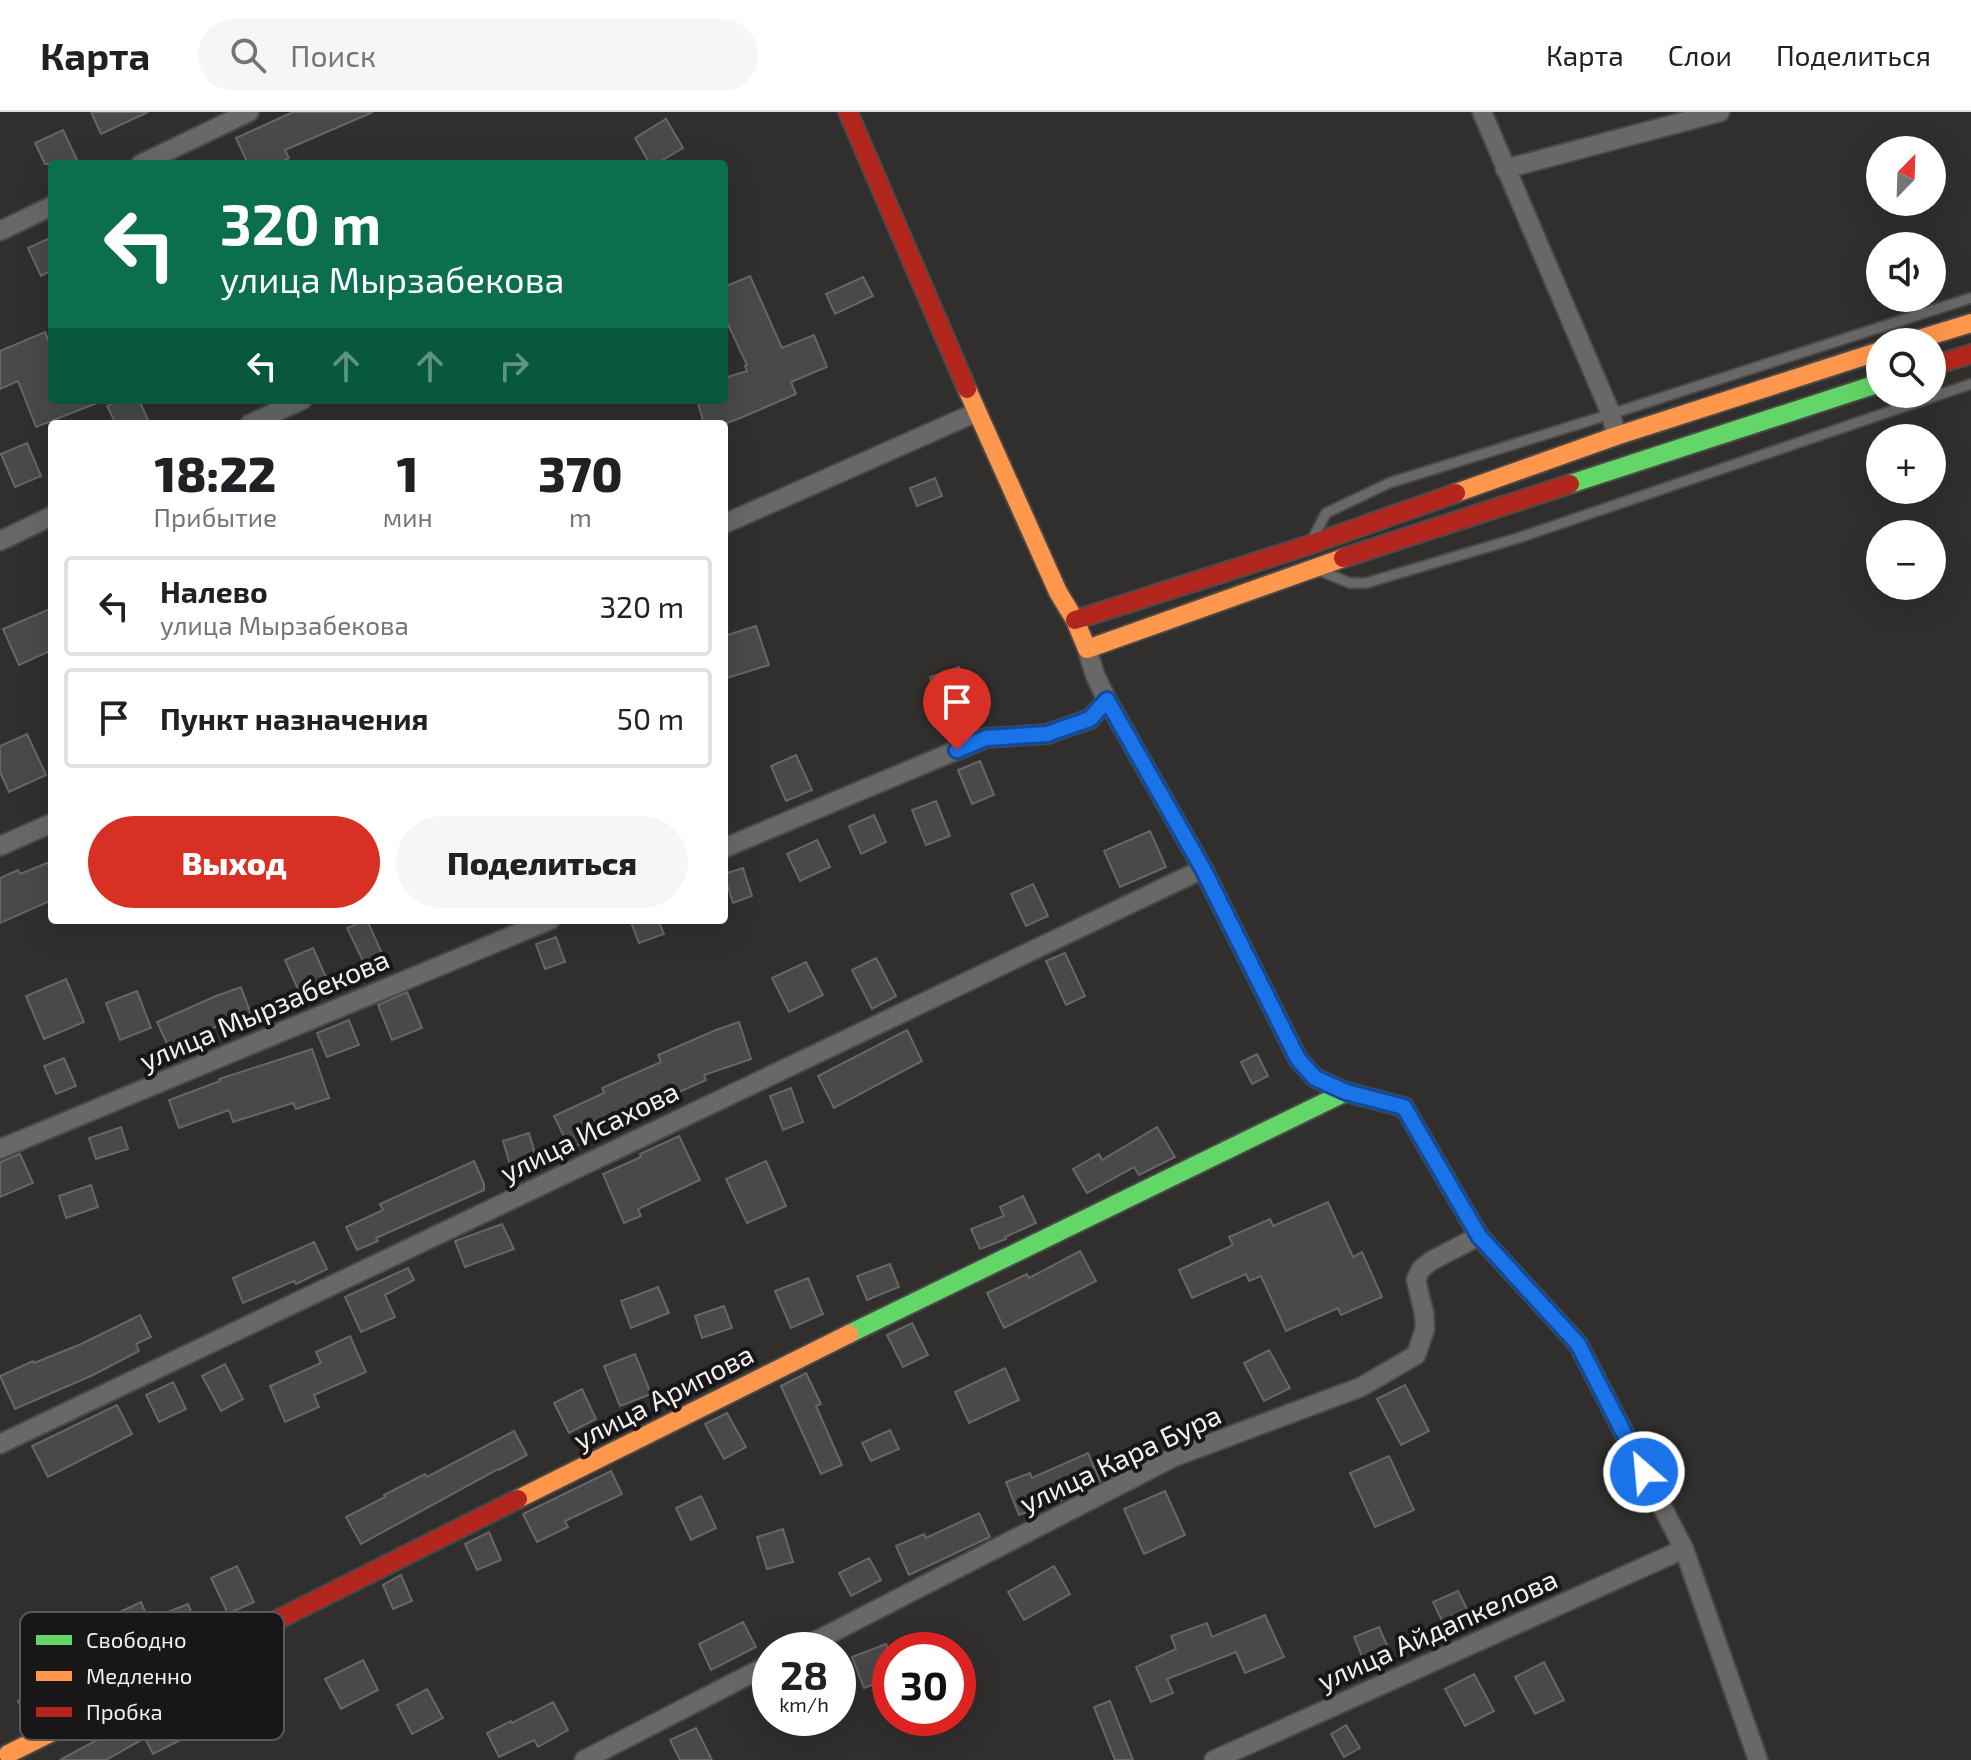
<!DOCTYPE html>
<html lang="ru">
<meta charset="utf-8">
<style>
body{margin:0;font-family:"Exo 2",sans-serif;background:#f6f6f6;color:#202124;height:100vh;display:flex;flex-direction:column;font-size:30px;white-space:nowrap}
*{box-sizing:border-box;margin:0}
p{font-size:26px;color:#757577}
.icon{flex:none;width:44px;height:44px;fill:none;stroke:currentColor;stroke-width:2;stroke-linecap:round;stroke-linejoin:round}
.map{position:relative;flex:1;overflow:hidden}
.drawer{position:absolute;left:48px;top:308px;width:680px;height:504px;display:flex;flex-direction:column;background:#fff;border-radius:8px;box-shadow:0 8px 32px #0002}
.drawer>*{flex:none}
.top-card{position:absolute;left:48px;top:48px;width:680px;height:244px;border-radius:8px;box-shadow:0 8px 32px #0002;background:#0b6e4f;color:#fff;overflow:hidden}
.needle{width:52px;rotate:23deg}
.tools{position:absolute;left:1866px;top:24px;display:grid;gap:16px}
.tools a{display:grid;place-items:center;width:80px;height:80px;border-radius:50%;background:#fff;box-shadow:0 8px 32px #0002;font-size:40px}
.speed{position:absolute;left:752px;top:1520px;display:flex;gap:16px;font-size:40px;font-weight:700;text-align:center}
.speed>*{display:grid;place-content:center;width:104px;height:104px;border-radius:50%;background:#fff;box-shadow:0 8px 32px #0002;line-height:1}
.speed small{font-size:20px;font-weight:400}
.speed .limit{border:12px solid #d22;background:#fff;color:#111}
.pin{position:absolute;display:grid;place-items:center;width:68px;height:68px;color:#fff;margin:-82px -34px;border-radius:50% 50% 50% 0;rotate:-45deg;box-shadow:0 0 8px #0007}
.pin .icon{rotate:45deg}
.me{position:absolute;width:88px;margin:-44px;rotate:333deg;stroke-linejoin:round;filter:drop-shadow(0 0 6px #0008)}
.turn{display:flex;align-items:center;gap:28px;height:168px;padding:0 40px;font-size:36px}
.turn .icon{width:104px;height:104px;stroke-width:2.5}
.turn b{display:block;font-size:56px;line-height:68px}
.lanes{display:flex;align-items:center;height:76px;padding:0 40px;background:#0003;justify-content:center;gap:40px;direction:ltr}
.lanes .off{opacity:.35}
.eta{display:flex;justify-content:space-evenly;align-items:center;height:136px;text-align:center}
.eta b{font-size:48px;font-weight:800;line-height:56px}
.action{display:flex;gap:16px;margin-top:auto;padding:16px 40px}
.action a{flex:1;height:92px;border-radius:48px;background:#d93025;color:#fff;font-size:32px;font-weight:800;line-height:92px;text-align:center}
.action a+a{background:#f6f6f6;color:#202124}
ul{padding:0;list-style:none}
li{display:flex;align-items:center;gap:24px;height:100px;margin:0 16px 12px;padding:0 24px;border:4px solid #e0e0e0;border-radius:8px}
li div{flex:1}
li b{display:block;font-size:30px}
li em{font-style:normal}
header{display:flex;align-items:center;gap:48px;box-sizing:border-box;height:112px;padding:0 40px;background:#fff;border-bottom:2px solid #e0e0e0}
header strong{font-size:38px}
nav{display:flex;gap:44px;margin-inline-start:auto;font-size:28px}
.search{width:560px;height:72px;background:#f6f6f6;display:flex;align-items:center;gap:20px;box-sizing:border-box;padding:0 28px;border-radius:44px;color:#757577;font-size:30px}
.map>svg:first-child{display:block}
.building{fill:#494949;stroke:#666;stroke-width:2}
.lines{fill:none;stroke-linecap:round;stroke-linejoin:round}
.lane-casing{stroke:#4b4a49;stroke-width:13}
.street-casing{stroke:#4b4a49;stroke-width:22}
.fast-casing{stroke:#4b4a49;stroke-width:22}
.slow-casing{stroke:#4b4a49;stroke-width:22}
.jam-casing{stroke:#4b4a49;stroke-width:22}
.lane{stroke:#696868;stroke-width:9}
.street{stroke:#696868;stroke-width:18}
.fast{stroke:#63d668;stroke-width:18}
.slow{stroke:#ff974d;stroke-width:18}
.jam{stroke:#b3261e;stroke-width:18}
.route-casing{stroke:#114b97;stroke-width:20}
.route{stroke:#1a73e8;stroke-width:14}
.labels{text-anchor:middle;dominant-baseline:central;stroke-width:8;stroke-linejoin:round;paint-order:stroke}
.street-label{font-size:28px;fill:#f2efee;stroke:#181616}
.key{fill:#181616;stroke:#595757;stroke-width:2}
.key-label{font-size:22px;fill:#f2efee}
</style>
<header>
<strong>Карта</strong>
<div class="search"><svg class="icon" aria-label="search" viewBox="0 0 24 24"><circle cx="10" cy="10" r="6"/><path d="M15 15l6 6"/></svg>Поиск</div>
<nav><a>Карта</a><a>Слои</a><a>Поделиться</a></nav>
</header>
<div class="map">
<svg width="1971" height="1648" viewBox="0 0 1971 1648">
<rect width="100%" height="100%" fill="#312f2d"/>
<g class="building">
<polygon points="91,0 148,0 101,22"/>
<polygon points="293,0 373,0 285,38 289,46 276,52 248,52 236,26"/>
<polygon points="666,7 683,36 656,52 650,52 635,26"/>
<polygon points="63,18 79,52 45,52 35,31"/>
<polygon points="52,125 52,158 41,164 28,136"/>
<polygon points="750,164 782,236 814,223 827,255 791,270 796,282 738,307 724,312 704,312 697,288 724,288 724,266 747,259 745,254 747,253 724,204 724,175"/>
<polygon points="863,165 873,184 835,202 826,182"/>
<polygon points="45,220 52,237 52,288 102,289 36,315 18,269 0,277 0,239"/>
<polygon points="120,288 139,288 150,312 116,312 107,294"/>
<polygon points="27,331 41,364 15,375 1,342"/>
<polygon points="935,366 942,384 917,394 910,376"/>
<polygon points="52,496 52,538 19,553 3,517"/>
<polygon points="756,514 769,553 724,567 724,524"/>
<polygon points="959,555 971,590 942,600 930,565"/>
<polygon points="27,622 46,663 9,680 0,660 0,634"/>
<polygon points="796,643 812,678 786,689 771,654"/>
<polygon points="980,649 994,683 972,692 958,658"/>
<polygon points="936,689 950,724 926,733 912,698"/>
<polygon points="874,703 886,730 861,742 849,714"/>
<polygon points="1150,719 1166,755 1120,775 1104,739"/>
<polygon points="817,728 830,755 800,769 787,742"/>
<polygon points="52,749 52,788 0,811 0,766 18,758 20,762"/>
<polygon points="743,756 752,784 733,791 724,762"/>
<polygon points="1033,772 1048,804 1026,814 1011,782"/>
<polygon points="367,808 384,846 366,855 347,816"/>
<polygon points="630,808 658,808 664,822 639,831"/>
<polygon points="556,825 565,850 545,857 536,832"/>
<polygon points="313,836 328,870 300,882 285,848"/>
<polygon points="1065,841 1085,884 1066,893 1046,849"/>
<polygon points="876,846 896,884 872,897 852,858"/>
<polygon points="806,850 823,883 789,900 772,866"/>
<polygon points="66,867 84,910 44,927 26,884"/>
<polygon points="241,875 252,905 223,915 222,912 169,936 157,910 216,884"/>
<polygon points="137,879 151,916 120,928 106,891"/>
<polygon points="407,880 422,916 392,928 378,893"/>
<polygon points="349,908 359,933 327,945 317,921"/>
<polygon points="739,910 751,947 704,963 706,968 590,1020 593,1026 570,1037 554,1004 604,981 602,976 661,950 658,943 716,918"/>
<polygon points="907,918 922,949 834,996 818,964"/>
<polygon points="312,937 329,986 296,997 293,991 233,1010 229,998 179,1016 169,988 220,969 219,967"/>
<polygon points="1257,942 1268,964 1252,972 1241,950"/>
<polygon points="64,946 76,974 56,982 44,954"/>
<polygon points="791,976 803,1010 783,1018 770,984"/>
<polygon points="121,1015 128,1037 96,1047 89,1026"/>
<polygon points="1157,1015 1175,1045 1139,1063 1134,1055 1087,1081 1073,1057 1099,1042 1102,1048"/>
<polygon points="529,1021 539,1055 513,1063 503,1029"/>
<polygon points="679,1024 700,1068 638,1097 641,1104 624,1111 603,1062 641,1045 640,1042"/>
<polygon points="20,1042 33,1071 0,1085 0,1050"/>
<polygon points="474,1049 484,1072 484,1078 376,1126 378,1129 357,1138 346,1115 383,1098 380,1092"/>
<polygon points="766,1049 786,1094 747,1111 726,1067"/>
<polygon points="91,1073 98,1095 66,1106 59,1084"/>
<polygon points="1023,1084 1036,1111 1005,1125 1006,1127 980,1137 971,1117 1004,1104 1000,1095"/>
<polygon points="1328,1090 1353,1145 1362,1140 1382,1185 1341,1203 1338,1196 1286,1219 1261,1164 1249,1169 1246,1162 1192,1186 1179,1158 1233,1133 1229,1125 1270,1107 1273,1114"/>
<polygon points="502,1112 514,1137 465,1155 455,1129"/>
<polygon points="314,1130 327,1157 296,1172 294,1169 243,1191 233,1166"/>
<polygon points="1080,1139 1096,1169 1004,1216 987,1181 1027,1162 1029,1166"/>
<polygon points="890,1152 899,1175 867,1188 857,1164"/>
<polygon points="408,1156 414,1168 385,1183 395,1205 361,1220 345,1185"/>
<polygon points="808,1166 823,1202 791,1216 775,1179"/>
<polygon points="658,1175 669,1201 631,1216 621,1189"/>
<polygon points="724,1194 732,1216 702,1226 695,1204"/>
<polygon points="140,1203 151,1225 136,1232 139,1239 93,1263 15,1297 0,1264 33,1249 34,1251 79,1233"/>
<polygon points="912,1211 928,1243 903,1255 887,1223"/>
<polygon points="350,1224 366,1260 314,1283 319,1295 285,1310 270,1274 321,1251 316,1240"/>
<polygon points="1269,1238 1290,1276 1264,1289 1244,1251"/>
<polygon points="635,1242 651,1282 620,1294 604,1254"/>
<polygon points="225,1252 243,1287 221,1299 202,1264"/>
<polygon points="1005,1256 1019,1288 969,1311 955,1280"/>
<polygon points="806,1261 821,1292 816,1294 842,1353 821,1362 781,1274"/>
<polygon points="173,1270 186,1297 159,1310 146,1283"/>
<polygon points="1405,1273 1429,1319 1401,1333 1377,1287"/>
<polygon points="582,1277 596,1307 569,1321 554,1291"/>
<polygon points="117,1293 132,1322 48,1365 32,1334"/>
<polygon points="727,1301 746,1335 724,1347 705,1312"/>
<polygon points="890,1318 899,1337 871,1349 862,1331"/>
<polygon points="514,1319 527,1343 499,1358 498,1357 361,1432 346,1405 385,1385 384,1383 425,1362 427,1365"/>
<polygon points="1088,1341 1100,1369 1065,1387 1019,1403 1006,1370 1030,1361 1032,1366"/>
<polygon points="1389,1344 1414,1398 1375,1415 1350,1361"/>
<polygon points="611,1359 622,1382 565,1409 568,1415 537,1430 523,1402"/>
<polygon points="1165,1379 1185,1423 1144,1442 1124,1397"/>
<polygon points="701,1384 716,1416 691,1428 676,1396"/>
<polygon points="979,1401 990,1425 909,1463 896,1434 924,1422 926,1426"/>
<polygon points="783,1417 793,1450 767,1457 757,1425"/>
<polygon points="489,1420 501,1448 477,1458 465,1432"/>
<polygon points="869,1446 881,1468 851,1484 839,1461"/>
<polygon points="237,1454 254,1490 228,1502 211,1466"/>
<polygon points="1054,1454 1070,1482 1024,1508 1008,1480"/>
<polygon points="401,1463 412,1489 393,1497 383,1473"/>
<polygon points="1458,1479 1471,1505 1446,1517 1433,1490"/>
<polygon points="141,1490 152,1516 123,1529 111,1504"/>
<polygon points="188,1492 199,1519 171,1530 160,1503"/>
<polygon points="1265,1503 1284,1545 1245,1561 1236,1540 1167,1567 1173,1581 1151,1590 1136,1555 1176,1537 1171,1524 1207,1511 1212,1525"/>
<polygon points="743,1510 756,1535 711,1558 699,1532"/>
<polygon points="1379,1515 1389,1538 1364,1549 1354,1525"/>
<polygon points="886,1532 890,1541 890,1566 864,1576 852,1545"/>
<polygon points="100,1540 115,1565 31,1613 18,1589 58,1568 57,1566"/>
<polygon points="363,1548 378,1578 341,1597 325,1567"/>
<polygon points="1544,1550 1564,1588 1535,1602 1515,1565"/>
<polygon points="1474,1562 1494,1599 1465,1614 1445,1577"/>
<polygon points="427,1577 443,1606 412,1622 397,1593"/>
<polygon points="176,1585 194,1621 153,1642 145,1626 106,1648 60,1648"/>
<polygon points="1110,1589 1133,1648 1115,1648 1094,1595"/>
<polygon points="553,1590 568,1618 538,1635 534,1628 499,1645 487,1621 511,1609 512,1611"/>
<polygon points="1346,1613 1360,1636 1344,1645 1331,1622"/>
<polygon points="696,1616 712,1648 680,1648 670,1628"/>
</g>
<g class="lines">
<g class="lane-casing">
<g id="lane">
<polyline points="1313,426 1326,401 1389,371 1611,302 1971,186"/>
<polyline points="1323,460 1350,471 1366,471 1518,426 1971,272"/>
</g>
</g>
<g class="street-casing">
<g id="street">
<polyline points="1482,0 1611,302 1616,324"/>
<polyline points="141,52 249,0"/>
<polyline points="1505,57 1720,0"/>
<polyline points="0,119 52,94"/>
<polyline points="250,312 302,288"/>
<polyline points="724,412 977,300"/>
<polyline points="0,429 52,404"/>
<polyline points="1107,588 1203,757 1298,947 1315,966 1346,980 1404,995 1479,1124 1578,1232 1684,1437 1758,1648"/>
<polyline points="0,734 52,711"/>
<polyline points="724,736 986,626 1047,622 1090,607 1107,588 1095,563 1087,537"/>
<polyline points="0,1037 550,808"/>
<polyline points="0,1332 1203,757"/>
<polyline points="798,1538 1174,1345 1361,1275 1416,1243 1425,1217 1424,1201 1416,1168 1421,1157 1431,1149 1479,1124"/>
<polyline points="584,1648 770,1552"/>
<polyline points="1214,1648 1684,1437"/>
</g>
</g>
<g class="fast-casing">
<g id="fast">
<polyline points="1570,372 1880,271"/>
<polyline points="849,1222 1346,980"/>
</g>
</g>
<g class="slow-casing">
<g id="slow">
<polyline points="1909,230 1971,211"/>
<polyline points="967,277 1058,480 1075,508 1087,537 1343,446"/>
<polyline points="1456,381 1616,324 1880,239"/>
<polyline points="518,1387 849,1222"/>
<polyline points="8,1642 227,1533"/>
</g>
</g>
<g class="jam-casing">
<g id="jam">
<polyline points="848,0 967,277"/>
<polyline points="1932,254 1971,242"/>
<polyline points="1343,446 1570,372"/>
<polyline points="1075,508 1309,433 1456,381"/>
<polyline points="227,1533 518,1387"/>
</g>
</g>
<use href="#lane" class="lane"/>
<use href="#street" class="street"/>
<use href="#fast" class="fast"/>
<use href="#slow" class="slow"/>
<use href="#jam" class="jam"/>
</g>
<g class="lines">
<g class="route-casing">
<polyline id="route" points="957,638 986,626 1047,622 1090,607 1107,588 1203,757 1298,947 1315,966 1346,980 1404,995 1479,1124 1578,1232 1644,1360"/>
</g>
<use href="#route" class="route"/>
</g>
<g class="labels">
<g class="street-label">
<text transform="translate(264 897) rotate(-23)">улица Мырзабекова</text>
<text transform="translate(589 1019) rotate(-26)">улица Исахова</text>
<text transform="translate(663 1284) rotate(-27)">улица Арипова</text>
<text transform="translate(1120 1346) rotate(-25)">улица Кара Бура</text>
<text transform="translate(1437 1517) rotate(-24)">улица Айдапкелова</text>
</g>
</g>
<rect x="20" y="1500" width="264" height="128" rx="12" class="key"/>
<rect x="36" y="1523" width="36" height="10" fill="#63d668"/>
<rect x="36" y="1559" width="36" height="10" fill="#ff974d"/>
<rect x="36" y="1595" width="36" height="10" fill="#b3261e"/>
<g class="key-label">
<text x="86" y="1536">Свободно</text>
<text x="86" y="1572">Медленно</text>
<text x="86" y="1608">Пробка</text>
</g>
</svg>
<div class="tools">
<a><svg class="needle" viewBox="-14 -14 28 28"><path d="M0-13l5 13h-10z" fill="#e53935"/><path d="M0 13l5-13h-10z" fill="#757577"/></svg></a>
<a><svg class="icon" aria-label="sound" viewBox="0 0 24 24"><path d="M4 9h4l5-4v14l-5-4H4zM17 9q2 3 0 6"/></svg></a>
<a><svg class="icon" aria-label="search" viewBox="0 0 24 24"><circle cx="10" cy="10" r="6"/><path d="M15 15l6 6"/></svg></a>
<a>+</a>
<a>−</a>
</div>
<div class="speed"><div>28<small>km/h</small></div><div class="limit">30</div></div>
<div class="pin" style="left:957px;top:638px;background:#d93025"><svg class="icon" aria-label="arrive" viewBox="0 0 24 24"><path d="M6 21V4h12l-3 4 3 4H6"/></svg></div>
<svg class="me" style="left:1644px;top:1360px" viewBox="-20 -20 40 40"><circle r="17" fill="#1a73e8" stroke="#fff" stroke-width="3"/><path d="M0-11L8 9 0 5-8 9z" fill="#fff"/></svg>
<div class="top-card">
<div class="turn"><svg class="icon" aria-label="left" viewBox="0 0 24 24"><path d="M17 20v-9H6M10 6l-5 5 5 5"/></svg><div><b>320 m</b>улица Мырзабекова</div></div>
<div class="lanes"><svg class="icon" aria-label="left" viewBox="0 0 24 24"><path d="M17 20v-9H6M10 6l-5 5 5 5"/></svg><svg class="icon off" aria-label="ahead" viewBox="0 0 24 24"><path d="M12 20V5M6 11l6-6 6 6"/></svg><svg class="icon off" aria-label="ahead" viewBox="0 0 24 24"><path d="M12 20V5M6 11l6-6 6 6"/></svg><svg class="icon off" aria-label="right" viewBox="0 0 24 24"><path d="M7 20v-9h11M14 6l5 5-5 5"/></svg></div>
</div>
<section class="drawer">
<div class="eta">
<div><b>18:22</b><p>Прибытие</p></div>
<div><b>1</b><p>мин</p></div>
<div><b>370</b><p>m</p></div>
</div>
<ul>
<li><svg class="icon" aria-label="left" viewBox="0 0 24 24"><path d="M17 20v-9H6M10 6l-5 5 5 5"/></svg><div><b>Налево</b><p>улица Мырзабекова</p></div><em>320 m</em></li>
<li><svg class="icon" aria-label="arrive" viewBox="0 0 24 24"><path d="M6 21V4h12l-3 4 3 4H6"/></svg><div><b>Пункт назначения</b></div><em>50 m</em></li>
</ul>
<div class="action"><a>Выход</a><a>Поделиться</a></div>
</section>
</div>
